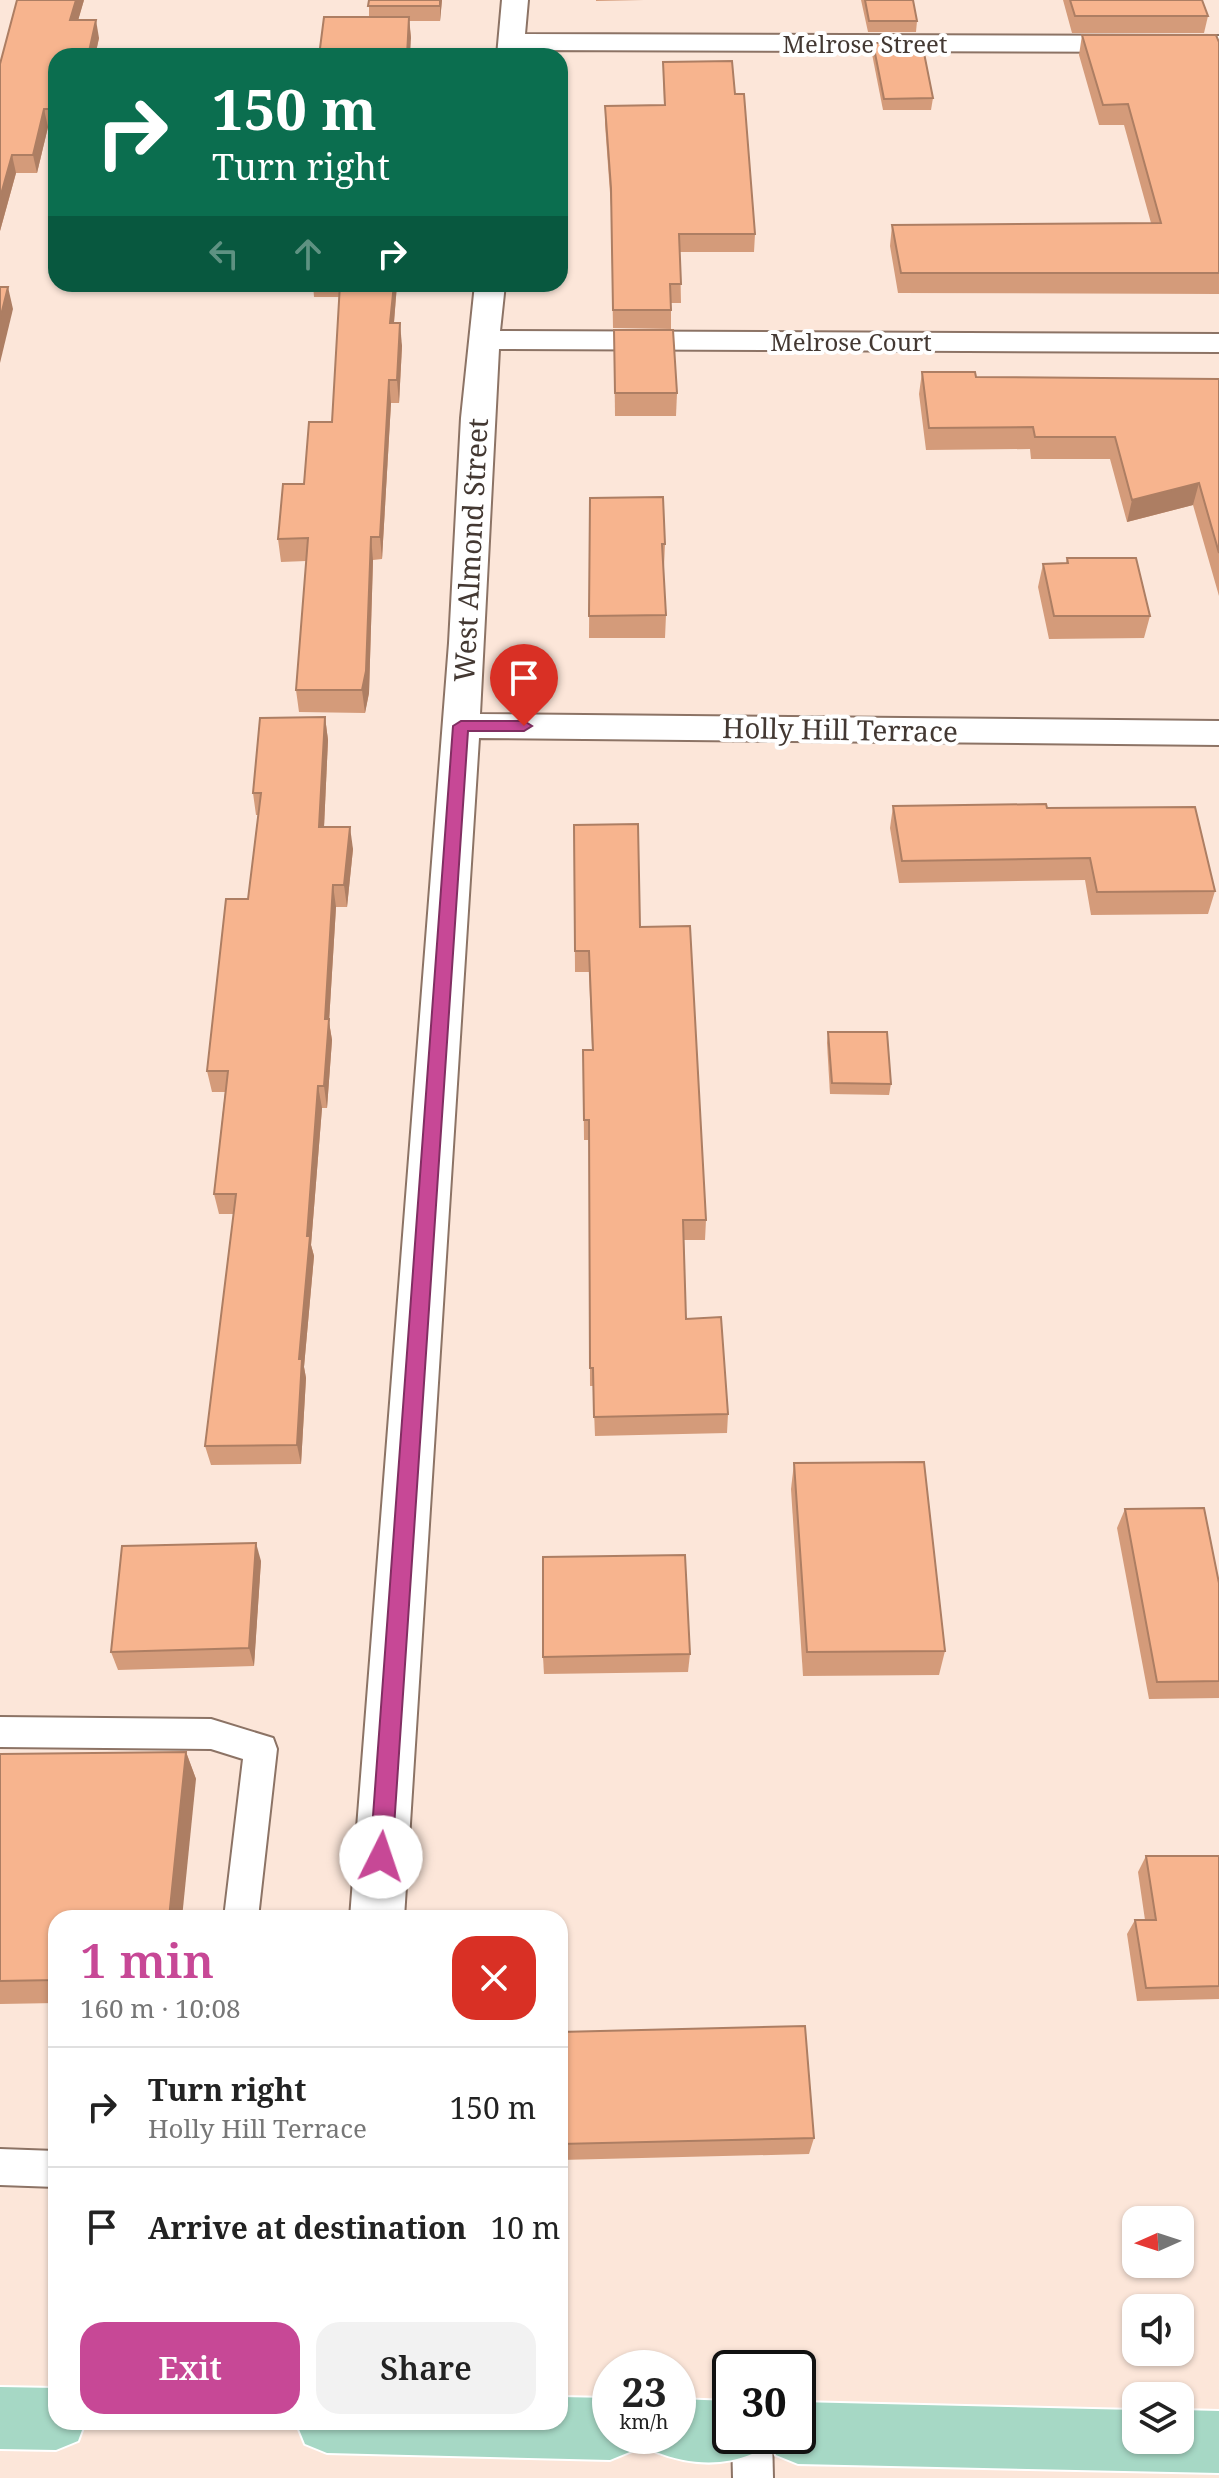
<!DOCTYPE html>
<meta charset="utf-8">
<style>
body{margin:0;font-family:"Noto Serif",serif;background:#f2f2f2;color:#222;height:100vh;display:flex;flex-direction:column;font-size:30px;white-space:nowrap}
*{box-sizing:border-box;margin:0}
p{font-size:26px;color:#767676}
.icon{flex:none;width:44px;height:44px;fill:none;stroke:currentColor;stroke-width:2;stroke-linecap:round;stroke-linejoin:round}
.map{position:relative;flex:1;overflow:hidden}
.side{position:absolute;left:48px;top:1910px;width:520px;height:520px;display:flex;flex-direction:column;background:#fff;border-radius:24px;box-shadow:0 2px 6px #0004}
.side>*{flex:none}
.top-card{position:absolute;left:48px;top:48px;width:520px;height:244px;border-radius:24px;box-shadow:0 2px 6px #0004;background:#0b6e4f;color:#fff;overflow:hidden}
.needle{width:52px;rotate:267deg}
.fabs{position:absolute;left:1122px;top:2206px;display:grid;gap:16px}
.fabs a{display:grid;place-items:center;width:72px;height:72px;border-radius:16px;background:#fff;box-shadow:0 2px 6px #0004;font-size:40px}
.speed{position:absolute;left:592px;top:2350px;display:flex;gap:16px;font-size:40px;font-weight:700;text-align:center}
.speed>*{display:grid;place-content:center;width:104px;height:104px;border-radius:50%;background:#fff;box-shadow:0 2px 6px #0004;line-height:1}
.speed small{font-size:20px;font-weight:400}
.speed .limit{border:4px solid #111;border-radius:12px;background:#fff;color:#111}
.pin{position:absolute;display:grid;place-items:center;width:68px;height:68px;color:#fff;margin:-82px -34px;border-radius:50% 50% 50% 0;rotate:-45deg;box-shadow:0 0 8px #0007}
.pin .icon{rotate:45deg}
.me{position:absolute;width:88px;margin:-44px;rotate:4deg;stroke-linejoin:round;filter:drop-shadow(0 0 6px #0008)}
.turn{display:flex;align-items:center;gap:28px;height:168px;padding:0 32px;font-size:36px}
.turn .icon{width:104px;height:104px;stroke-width:2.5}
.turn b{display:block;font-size:56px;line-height:68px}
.lanes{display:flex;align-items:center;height:76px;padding:0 32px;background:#0003;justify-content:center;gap:40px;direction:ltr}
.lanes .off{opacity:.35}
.round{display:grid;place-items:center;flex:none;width:84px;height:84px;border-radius:24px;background:#f2f2f2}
.head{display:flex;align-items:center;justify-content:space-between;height:136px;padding:0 32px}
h1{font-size:48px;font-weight:600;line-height:60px;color:#c74896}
.cta{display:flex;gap:16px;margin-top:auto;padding:16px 32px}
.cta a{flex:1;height:92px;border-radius:24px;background:#c74896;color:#fff;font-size:32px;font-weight:600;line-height:92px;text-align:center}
.cta a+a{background:#f2f2f2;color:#222}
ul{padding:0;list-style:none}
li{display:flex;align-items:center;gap:24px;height:120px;padding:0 32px;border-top:2px solid #e0e0e0}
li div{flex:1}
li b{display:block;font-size:30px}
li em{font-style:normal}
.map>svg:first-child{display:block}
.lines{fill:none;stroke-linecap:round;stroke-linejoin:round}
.lane-casing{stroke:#8c7365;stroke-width:4}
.street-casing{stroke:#8c7365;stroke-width:4}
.primary-casing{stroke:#fff;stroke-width:4}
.lane{fill:#fff;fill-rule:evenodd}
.street{fill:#fff;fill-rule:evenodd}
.primary{fill:#a6d8c5;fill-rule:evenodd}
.wall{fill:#d49b7a}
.shaded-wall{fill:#ad7e63}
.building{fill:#f7b48e;stroke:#ad7e63;stroke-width:2}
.route{fill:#c74896;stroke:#812f62;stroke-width:2}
.labels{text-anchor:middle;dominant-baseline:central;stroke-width:8;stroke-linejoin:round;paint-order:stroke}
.far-street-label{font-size:24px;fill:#433832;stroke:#fff}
.street-label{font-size:28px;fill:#433832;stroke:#fff}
</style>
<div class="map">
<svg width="1219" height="2478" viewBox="0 0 1219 2478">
<rect width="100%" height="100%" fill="#fce6d9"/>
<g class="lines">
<g class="lane-casing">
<g id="lane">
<polygon points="0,1717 211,1719 273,1738 277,1749 258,1918 224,1918 243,1759 211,1749 0,1747"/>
<polygon points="0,2149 56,2151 56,2187 0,2185"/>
<polygon points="732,2436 772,2436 773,2478 733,2478"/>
</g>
</g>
<g class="street-casing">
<g id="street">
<polygon points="502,0 528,0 525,34 1219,36 1219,52 524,50 523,56 497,56"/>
<polygon points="475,284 505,284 500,331 1219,334 1219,352 499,349 480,714 1219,721 1219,745 479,738 404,1918 350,1918 449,643 461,418"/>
</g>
</g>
<g class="primary-casing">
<g id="primary">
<polygon points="0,2387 56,2388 56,2422 85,2422 78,2441 56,2450 0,2449"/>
<polygon points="560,2397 610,2398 610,2436 638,2436 632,2451 610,2460 327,2453 305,2444 296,2422 560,2422"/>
<path d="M678,2399L730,2401V2436H759L752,2454C721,2467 687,2464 656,2452L650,2436H678Z"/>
<polygon points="798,2402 1136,2410 1136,2440 1180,2440 1180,2410 1219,2411 1219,2473 798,2464 776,2455 769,2436 798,2436"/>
</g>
</g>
<use href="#lane" class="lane"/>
<use href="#street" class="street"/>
<use href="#primary" class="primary"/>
</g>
<g class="wall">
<polygon points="84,0 78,20 99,38 95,56 56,56 56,127 48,127 37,173 16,173 0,231 0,64"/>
<polygon points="369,0 442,0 440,21 409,21 411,38 369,17"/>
<polygon points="596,0 644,0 596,1"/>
<polygon points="861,0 913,0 917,21 916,32 868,32"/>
<polygon points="1063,0 1202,0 1208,16 1204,33 1072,33"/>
<polygon points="1082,35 1219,42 1219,294 898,293 890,246 892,225 1151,223 1124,125 1099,125 1079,55"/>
<polygon points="873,43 933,98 931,110 883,110 872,54"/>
<polygon points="663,62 735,94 755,234 754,252 680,252 681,303 671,303 671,329 613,328 611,207 605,124 605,106 664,105"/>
<polygon points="313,284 397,284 394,323 402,346 399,403 391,403 382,559 373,560 369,693 365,713 299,712 296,690 306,561 281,562 278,539 332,422 339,297 314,297"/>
<polygon points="614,330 677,393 676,416 615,416"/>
<polygon points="922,372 976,377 1219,379 1219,596 1193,505 1127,522 1110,459 1031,459 1030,449 926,450 919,394"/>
<polygon points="590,498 665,544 664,567 663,567 666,615 665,638 589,638"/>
<polygon points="1067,558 1150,616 1144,638 1049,639 1038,587 1043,564 1066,563"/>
<polygon points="325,717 328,740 324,827 353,849 347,907 336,907 329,1022 332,1040 327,1108 322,1108 311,1245 314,1256 304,1367 306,1378 301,1464 211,1465 205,1446 234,1214 219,1214 214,1194 225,1092 212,1092 207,1071 248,899 258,815 256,815 253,793"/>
<polygon points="893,806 1047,808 1215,891 1208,914 1091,915 1085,880 899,883 890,828"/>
<polygon points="574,825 640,927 706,1220 705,1240 684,1240 686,1319 728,1414 727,1433 595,1436 593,1386 590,1386 589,1140 584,1140 583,1050 592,1050 589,972 575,972"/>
<polygon points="828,1032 891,1084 889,1095 830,1094 827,1043"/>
<polygon points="794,1463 945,1651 939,1675 803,1676 791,1489"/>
<polygon points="1125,1509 1219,1583 1219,1698 1149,1699 1117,1528"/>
<polygon points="261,1561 254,1666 118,1670 111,1652"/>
<polygon points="690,1654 688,1672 544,1674 543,1657"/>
<polygon points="186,1752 196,1779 56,1918 56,2003 0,2004 0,1754"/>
<polygon points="1146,1856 1219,1856 1219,1999 1137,2001 1127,1934 1135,1920 1145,1920 1138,1872"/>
<polygon points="560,2032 814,2138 809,2154 560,2160"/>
</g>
<g class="shaded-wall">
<polygon points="76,0 84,0 73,38 70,20"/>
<polygon points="440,0 442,0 440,21"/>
<polygon points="409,17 411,38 410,56 407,56"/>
<polygon points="96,20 99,38 95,56 88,56"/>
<polygon points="44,109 48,127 37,173 33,155"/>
<polygon points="12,155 16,173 0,231 0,198"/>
<polygon points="394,284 397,284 392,346 390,323"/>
<polygon points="8,287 13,309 0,363 0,319"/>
<polygon points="400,323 402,346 399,403 397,380"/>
<polygon points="389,380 391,403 382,559 380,537"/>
<polygon points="1199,483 1193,505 1127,522 1132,500"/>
<polygon points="371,537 373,560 369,693 365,713 362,690"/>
<polygon points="325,717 328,740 323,849 319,827"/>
<polygon points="350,827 353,849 347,907 344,885"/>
<polygon points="333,885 336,907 329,1022 332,1040 327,1108 324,1086 325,1019"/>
<polygon points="318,1086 322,1108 311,1245 314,1256 304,1367 306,1378 301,1464 297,1445 299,1359"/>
<polygon points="256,1543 261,1561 254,1666 249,1648"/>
<polygon points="186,1752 196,1779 182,1918 169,1918"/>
</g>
<g class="building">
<polygon points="17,0 76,0 70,20 96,20 88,56 56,56 56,109 44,109 33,155 12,155 0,198 0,64"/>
<polygon points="369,0 440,0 440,6 368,6"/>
<polygon points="865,0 913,0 917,21 869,21"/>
<polygon points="1070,0 1202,0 1208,16 1075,16"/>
<polygon points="324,17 409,17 407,56 319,56"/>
<polygon points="1082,35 1216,35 1219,42 1219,273 901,273 892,225 1161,223 1128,104 1103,105"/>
<polygon points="873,43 922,43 933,98 884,99"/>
<polygon points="732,61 735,94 744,94 755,234 679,234 681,284 670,284 671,310 613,310 611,188 605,106 665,105 663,62"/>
<polygon points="340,284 394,284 390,323 400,323 397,380 389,380 380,537 371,537 366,671 362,690 296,690 308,538 278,539 283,484 304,484 309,422 332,422"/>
<polygon points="0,287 8,287 0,319"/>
<polygon points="614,330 673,330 677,393 615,393"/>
<polygon points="922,372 975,372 976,377 1219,379 1219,553 1199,483 1132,500 1115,437 1035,437 1033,427 929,428"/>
<polygon points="663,497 665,544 662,544 666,615 589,616 590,498"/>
<polygon points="1067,558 1136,558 1150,616 1054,616 1043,564 1068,563"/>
<polygon points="325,717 319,827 350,827 344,885 333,885 325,1019 329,1019 324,1086 318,1086 307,1236 310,1236 299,1359 302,1359 297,1445 205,1446 236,1194 214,1194 228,1071 207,1071 226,899 248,899 261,793 253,793 260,718"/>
<polygon points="1046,804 1047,808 1195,807 1215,891 1097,892 1090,858 902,861 893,806"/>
<polygon points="638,824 640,927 690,926 706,1220 683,1220 686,1319 721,1317 728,1414 594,1417 593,1368 590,1368 589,1120 584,1120 583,1050 593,1050 589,951 575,951 574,825"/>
<polygon points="828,1032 887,1032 891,1084 832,1083"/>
<polygon points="924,1462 945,1651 807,1652 794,1463"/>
<polygon points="1204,1508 1219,1583 1219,1681 1157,1682 1125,1509"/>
<polygon points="256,1543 249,1648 111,1652 122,1546"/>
<polygon points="685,1555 690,1654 543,1657 543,1557"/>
<polygon points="186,1752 169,1918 56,1918 56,1980 0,1981 0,1754"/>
<polygon points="1146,1856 1219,1856 1219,1986 1146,1988 1135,1920 1156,1920"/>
<polygon points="805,2026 814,2138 560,2144 560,2032"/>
</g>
<polygon class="route" points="461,721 524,721 532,726 524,731 468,731 392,1857 389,1865 381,1868 374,1865 370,1857 453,726"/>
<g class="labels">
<g class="far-street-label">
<text x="865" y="43">Melrose Street</text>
<text x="851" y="341">Melrose Court</text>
</g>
<g class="street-label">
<text transform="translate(470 550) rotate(-87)">West Almond Street</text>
<text transform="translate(840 729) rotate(1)">Holly Hill Terrace</text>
</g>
</g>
</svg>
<div class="fabs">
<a><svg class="needle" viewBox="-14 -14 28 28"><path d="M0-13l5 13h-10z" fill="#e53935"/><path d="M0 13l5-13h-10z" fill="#767676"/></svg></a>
<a><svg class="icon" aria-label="sound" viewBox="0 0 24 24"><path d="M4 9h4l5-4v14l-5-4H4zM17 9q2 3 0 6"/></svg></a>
<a><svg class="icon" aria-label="layers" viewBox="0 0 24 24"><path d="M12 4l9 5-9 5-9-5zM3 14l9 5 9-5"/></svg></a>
</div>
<div class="speed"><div>23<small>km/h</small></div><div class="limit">30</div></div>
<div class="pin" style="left:524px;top:726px;background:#d93025"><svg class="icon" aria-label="arrive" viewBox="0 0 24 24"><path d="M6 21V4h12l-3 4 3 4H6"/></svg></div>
<svg class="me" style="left:381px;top:1857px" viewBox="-20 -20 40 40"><circle r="19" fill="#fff"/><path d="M0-13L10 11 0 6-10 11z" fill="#c74896"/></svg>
<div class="top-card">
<div class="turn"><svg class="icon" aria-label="right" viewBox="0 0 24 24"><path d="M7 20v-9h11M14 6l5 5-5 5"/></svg><div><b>150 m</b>Turn right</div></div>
<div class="lanes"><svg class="icon off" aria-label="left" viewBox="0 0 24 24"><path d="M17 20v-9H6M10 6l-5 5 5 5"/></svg><svg class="icon off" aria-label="ahead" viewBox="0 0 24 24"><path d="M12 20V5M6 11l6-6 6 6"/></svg><svg class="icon" aria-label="right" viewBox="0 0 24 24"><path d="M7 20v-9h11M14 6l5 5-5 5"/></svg></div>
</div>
<section class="side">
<div class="head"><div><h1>1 min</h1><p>160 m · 10:08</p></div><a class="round" style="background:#d93025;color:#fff"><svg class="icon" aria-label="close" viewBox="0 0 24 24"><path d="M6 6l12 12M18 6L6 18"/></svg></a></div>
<ul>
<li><svg class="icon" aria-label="right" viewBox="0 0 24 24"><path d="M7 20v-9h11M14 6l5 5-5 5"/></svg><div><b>Turn right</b><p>Holly Hill Terrace</p></div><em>150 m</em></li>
<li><svg class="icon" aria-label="arrive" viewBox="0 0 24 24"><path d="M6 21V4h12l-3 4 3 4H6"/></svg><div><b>Arrive at destination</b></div><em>10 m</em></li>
</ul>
<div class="cta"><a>Exit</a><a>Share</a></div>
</section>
</div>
